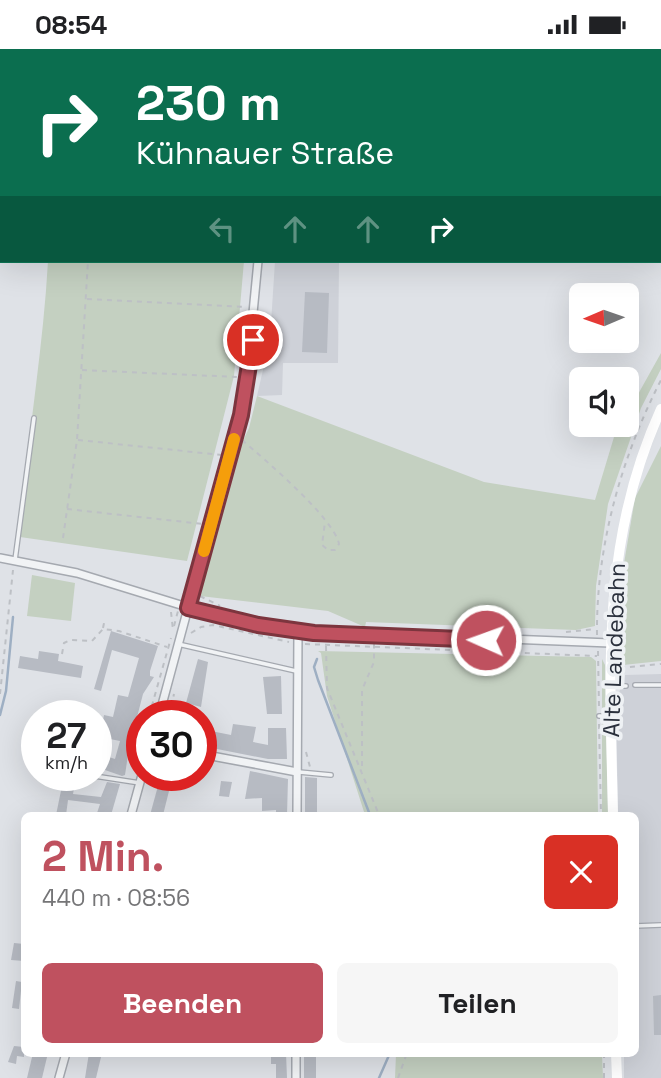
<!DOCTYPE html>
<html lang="de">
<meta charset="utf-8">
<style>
body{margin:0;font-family:"Space Grotesk",sans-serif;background:#f6f6f6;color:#202124;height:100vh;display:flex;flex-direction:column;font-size:26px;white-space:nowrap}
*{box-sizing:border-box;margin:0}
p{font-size:23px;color:#757577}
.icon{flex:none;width:38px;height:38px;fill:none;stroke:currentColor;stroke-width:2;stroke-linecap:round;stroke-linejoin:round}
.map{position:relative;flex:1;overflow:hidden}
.sheet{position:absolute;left:21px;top:763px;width:618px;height:245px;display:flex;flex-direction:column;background:#fff;border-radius:10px;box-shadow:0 7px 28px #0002}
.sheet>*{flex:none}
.banner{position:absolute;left:0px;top:0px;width:662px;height:214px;box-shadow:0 7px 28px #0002;background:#0b6e4f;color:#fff;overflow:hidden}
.needle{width:46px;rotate:268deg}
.buttons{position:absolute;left:569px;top:234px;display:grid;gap:14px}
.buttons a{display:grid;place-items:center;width:70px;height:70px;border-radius:10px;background:#fff;box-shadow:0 7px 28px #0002;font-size:35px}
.speed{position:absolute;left:21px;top:651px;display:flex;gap:14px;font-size:35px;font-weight:700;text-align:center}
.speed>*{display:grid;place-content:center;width:91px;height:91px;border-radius:50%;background:#fff;box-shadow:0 7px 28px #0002;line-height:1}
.speed small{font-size:18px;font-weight:400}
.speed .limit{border:10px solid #d22;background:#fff;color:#111}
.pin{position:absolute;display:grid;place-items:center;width:60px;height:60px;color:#fff;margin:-30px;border:4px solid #fff;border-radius:50%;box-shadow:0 2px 7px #0007}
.me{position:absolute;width:77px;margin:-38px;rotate:272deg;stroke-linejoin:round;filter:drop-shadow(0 0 5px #0008)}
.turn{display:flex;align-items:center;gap:24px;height:147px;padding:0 21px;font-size:32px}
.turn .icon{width:91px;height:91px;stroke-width:2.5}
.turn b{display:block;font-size:49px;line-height:60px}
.lanes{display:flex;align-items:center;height:66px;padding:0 21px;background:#0003;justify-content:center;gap:35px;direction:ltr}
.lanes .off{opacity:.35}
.round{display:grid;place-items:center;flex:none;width:74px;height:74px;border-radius:10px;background:#f6f6f6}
.head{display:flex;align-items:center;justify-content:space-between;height:119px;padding:0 21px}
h1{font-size:42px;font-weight:700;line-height:52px;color:#bf515f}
.primary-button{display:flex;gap:14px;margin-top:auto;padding:14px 21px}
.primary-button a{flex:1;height:80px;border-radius:10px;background:#bf515f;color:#fff;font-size:28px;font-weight:700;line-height:80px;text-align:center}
.primary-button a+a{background:#f6f6f6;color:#202124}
.status{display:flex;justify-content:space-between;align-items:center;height:49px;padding:0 35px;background:#fff;direction:ltr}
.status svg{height:19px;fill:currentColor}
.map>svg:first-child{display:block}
.built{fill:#ced1d8}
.green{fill:#c4d0c1}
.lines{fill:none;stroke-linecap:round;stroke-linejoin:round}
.stream{stroke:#9eafc3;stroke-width:2.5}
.building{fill:#b7bbc3}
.lane-casing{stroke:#a5a9b0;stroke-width:6}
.street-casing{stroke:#a5a9b0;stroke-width:10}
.path{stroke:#bdc0c5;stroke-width:2;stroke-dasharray:5 5;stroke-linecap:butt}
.lane{stroke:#f1f3f5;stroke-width:3.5}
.street{stroke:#f1f3f5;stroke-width:7}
.secondary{stroke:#fff;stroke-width:10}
.route-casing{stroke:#7c353e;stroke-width:18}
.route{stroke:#bf515f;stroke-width:12}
.slow{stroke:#f59e0b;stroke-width:12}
.labels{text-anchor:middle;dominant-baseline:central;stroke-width:7;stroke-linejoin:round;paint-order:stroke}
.street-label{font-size:23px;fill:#2a303c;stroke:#eef1f4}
</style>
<div class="status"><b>08:54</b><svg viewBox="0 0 49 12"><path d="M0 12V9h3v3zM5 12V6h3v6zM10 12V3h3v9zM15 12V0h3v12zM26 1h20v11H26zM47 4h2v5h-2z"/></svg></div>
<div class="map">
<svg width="661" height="1029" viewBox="0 0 661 1029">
<rect width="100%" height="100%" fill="#dfe2e7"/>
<g class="built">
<polygon points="285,0 471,0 472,2 285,2"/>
<polygon points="275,212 339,212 338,314 283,314 282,346 257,347 270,290"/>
<polygon points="661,625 661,1029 624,1029 624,1005 635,1004 635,766 618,766 616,653 625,626"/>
</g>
<g class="green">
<polygon points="0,0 257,0 2,2 2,77"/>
<path d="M48,212H244L234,327L187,512L20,488C26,395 43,304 48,212Z"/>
<polygon points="661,304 661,320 641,359 608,455 596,537 595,577 576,581 366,573 365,578 328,562 200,547 239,400 249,379 257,347 484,433 595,451 614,388 620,376 626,376 627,365"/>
<polygon points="661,397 661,612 623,616 620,538 635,449"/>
<polygon points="32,526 75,534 71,572 27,567"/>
<polygon points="318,602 591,608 596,612 598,766 365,766 327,647 321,604"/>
<polygon points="602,610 605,616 608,766 602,766"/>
<polygon points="396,1005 602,1005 603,1029 395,1029"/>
</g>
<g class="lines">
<g class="stream">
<polyline points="317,610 314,618 318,631 370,766"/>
<polyline points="0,666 6,642 13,568"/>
<polyline points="379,1029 390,1004"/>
</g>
</g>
<g class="building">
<polygon points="305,243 329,244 327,304 302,303"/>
<polygon points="111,582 158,597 150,622 150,627 154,628 143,645 129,699 125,726 122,727 105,721 109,708 115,710 120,692 100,688 104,666 113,668 118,646 128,648 139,609 112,601 101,642 94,640"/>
<polygon points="39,602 59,605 58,612 83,617 81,629 18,619 20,607 38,610"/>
<polygon points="198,610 208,613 201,658 186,654"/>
<polygon points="281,627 282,665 267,665 263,628"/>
<polygon points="233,675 256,678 253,693 268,696 268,679 286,679 287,710 268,710 202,697 206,681 231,686"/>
<polygon points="250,722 288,730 287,766 276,766 276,761 262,762 262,749 245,750"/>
<polygon points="161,726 173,726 163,766 150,766"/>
<polygon points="64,727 76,729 73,745 101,748 107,733 120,735 111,766 97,764 100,755 68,751 66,766 56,766"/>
<polygon points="305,728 317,729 317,766 305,766"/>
<polygon points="221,732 232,733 229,748 219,747"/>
<polygon points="14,894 24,895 24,912 11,911"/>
<polygon points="16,932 22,933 19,960 12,959"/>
<polygon points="661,946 661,986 654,986 653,947"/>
<polygon points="14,997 24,998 24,1008 17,1007 16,1015 8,1013"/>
<polygon points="33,1004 48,1004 42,1029 27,1029"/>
<polygon points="89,1004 102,1004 96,1029 85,1029"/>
<polygon points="271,1004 286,1004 287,1029 276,1029 276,1015 271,1015"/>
<rect x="304" y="1007" width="12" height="22"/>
</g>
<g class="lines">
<g class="lane-casing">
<g id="lane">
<polyline points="15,511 34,369"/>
<polyline points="178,595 296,622"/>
<polyline points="635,636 661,636"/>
<polyline points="614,637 626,637"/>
<polyline points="599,667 609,667"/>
<polyline points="299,723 331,726"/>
<polyline points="88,726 140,734"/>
<polyline points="635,877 661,876"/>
</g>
</g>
<g class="street-casing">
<g id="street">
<polyline points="271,2 271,0"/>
<polyline points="0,509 77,524 197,561 298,582 610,594"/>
<polyline points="159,667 245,347 258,212"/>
<polyline points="201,705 297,723"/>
<polyline points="131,766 142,726"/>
<polyline points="297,766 298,582"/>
<polyline points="59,1029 66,1004"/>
<polyline points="296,1029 296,1004"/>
</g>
</g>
<g class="path">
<polyline points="87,250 246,258"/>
<polyline points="82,321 237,328"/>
<polyline points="78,391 222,406"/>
<path d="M242,391C264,410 334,469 339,495L335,501H328L322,496L325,473"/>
<polyline points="67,460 203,475"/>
<polyline points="63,489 77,391 88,212"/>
<polyline points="200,547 220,557"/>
<polyline points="171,563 173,581"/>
<polyline points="174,577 178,562"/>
<polyline points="103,579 104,574 108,574"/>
<polyline points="566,583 595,580"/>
<polyline points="191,584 201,578 213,576 289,593"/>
<path d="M597,586C596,498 621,409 661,331"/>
<polyline points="305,595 597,607"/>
<polyline points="326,597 327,639 379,766"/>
<polyline points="598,602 599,659"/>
<polyline points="62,605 64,594 70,591 92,592 103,580 119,582 167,598"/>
<polyline points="620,619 661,615"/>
<polyline points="0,645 13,521"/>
<polyline points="149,667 171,589"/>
<polyline points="169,667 174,645"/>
<polyline points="599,675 601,766"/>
<polyline points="306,703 310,718"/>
<polyline points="362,717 362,641 374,613 374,593"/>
<polyline points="135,722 142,696"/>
<polyline points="604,1004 604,1029"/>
<polyline points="398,1029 407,1004"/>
</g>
<use href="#lane" class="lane"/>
<use href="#street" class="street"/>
<g class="secondary">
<path d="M613,766C610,624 600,493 661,360"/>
<polyline points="616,1004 617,1029"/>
</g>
</g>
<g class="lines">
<g class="route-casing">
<polyline id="route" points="253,291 241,366 188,559 258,576 314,584 486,591"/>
</g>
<use href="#route" class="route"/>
<polyline class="slow" points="204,502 234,390"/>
</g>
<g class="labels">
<g class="street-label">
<text transform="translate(614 601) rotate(-88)">Alte Landebahn</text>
</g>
</g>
</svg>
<div class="buttons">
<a><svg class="needle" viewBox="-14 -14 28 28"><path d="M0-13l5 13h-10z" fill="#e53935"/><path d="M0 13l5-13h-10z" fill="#757577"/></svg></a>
<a><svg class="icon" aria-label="sound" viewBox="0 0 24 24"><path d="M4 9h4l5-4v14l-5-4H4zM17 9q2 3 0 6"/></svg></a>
</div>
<div class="speed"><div>27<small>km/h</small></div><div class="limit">30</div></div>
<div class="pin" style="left:253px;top:291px;background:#d93025"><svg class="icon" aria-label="arrive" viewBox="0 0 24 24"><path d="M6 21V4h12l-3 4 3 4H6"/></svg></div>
<svg class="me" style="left:486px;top:591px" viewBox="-20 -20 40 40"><circle r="17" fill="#bf515f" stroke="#fff" stroke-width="3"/><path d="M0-11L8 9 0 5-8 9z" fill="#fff"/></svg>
<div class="banner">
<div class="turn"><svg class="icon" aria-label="right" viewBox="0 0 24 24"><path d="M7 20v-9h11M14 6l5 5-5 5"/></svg><div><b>230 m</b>Kühnauer Straße</div></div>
<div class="lanes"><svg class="icon off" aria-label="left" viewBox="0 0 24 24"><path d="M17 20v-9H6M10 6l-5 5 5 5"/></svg><svg class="icon off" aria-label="ahead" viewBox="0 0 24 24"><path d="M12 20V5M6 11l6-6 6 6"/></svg><svg class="icon off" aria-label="ahead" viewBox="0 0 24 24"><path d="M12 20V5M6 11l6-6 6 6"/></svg><svg class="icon" aria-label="right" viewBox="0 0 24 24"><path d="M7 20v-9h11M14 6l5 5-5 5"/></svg></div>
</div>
<section class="sheet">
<div class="head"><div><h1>2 Min.</h1><p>440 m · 08:56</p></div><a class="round" style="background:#d93025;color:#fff"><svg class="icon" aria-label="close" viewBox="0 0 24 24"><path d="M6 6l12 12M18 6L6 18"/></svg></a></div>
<div class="primary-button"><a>Beenden</a><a>Teilen</a></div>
</section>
</div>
